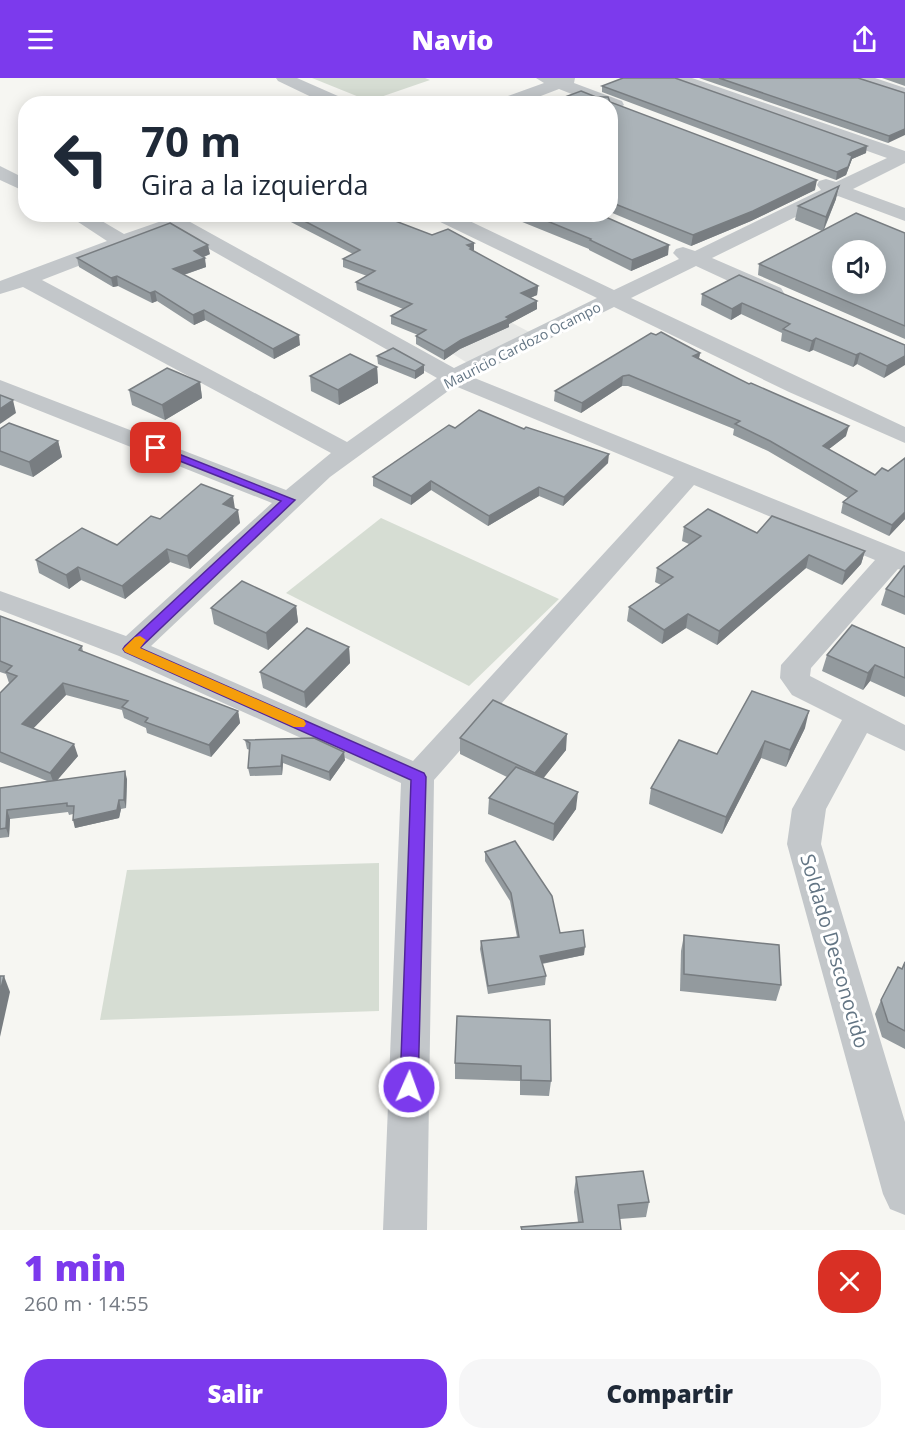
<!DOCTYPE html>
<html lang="es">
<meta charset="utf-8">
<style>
body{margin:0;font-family:"Open Sans",sans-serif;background:#f6f6f7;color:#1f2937;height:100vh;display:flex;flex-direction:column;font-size:22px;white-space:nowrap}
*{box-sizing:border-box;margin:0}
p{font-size:20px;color:#747a83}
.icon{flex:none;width:33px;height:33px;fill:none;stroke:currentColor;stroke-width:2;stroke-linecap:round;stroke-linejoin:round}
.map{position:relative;height:1152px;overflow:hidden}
.drawer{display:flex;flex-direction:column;background:#fff;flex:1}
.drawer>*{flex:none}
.guide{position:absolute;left:18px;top:18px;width:600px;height:126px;border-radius:24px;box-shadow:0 3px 15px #0003;background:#fff;color:#1f2937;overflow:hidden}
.controls{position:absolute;left:832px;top:162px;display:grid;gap:12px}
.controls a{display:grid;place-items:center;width:54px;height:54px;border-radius:50%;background:#fff;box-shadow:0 3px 15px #0003;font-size:30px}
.pin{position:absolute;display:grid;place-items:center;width:51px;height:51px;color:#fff;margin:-26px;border-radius:12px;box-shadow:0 3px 9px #0006}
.me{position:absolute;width:66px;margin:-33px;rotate:2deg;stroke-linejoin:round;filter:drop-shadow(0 0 4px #0008)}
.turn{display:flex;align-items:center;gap:21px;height:126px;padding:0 24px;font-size:27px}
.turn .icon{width:78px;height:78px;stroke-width:2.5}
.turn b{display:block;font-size:42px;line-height:51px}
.round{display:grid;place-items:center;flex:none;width:63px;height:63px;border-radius:24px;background:#f6f6f7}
.headline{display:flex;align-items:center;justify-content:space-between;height:102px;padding:0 24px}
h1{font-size:36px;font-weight:800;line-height:45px;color:#7c3aed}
.button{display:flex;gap:12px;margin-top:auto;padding:12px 24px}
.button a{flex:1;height:69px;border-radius:24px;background:#7c3aed;color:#fff;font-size:24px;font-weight:800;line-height:69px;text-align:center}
.button a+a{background:#f6f6f7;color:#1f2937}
header{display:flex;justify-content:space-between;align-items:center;height:78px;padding:0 24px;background:#7c3aed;color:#fff;font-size:27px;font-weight:800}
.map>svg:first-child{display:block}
.built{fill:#e6e7e5}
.green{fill:#d6ddd3}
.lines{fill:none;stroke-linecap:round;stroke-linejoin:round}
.minor{fill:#c3c7ca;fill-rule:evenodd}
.wall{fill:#939a9e}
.shaded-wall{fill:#787d81}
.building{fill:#abb3b8;stroke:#787d81;stroke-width:1.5;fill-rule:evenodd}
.route{fill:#7c3aed;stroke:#51269a;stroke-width:1.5}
.slow{fill:#f59e0b}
.labels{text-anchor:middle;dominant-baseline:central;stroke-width:6;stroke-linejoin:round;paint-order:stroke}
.far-street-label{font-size:14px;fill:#637584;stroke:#fff}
.near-street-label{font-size:20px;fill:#637584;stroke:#fff}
</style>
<header><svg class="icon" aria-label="menu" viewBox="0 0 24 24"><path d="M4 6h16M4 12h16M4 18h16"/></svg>Navio<svg class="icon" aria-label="share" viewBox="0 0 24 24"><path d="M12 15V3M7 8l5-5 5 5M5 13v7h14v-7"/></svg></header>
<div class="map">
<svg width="905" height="1152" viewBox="0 0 905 1152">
<rect width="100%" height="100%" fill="#f6f6f2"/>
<polygon class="built" points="501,239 535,257 469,286 437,266"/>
<g class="green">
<polygon points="312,0 425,0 430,2 369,23"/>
<polygon points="381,440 559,521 469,608 286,515"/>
<polygon points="379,785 379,933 100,942 127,792"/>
</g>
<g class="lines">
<g class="minor">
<polygon points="276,0 297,0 347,22 349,26 326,26 278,3"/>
<polygon points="536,0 575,0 574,5 622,23 624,27 616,32 610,31 610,26 597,26 559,11 520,26 495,26 497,22 544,5"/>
<path d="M669,0H692L905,73V85L853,111L905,130V143L838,118L712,180L781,210L784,215L781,220L773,221L765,220L696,188L631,220L905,349V365L789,314L614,229L472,299L905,474V493L898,491L811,590L810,598L905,647V673L867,655L826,731L821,766L905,1044V1137L890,1131L883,1116L787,766L792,731L842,642L792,617L780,600L781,587L875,482L694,407L434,702L427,1152H383L401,705L119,578L0,532V513L126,558L272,425L0,317V302L286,412L331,375L23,209L0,216V203L107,163L66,136H90L124,156L176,138L183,140L454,290L597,220L432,140L430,136H455L614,212L679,181L673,175L676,171L683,169L695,173L821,112L817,107L819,103L826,101L836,104L887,80L671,3ZM174,151L437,300L347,364L42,202ZM455,308L674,399L413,683L151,568L330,399Z"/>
<polygon points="851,0 875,0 905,10 905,20 853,3"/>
<polygon points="0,88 26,101 26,114 0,102"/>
</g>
</g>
<g class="wall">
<polygon points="699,0 858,0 905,15 888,65"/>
<polygon points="882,0 905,0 905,8"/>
<polygon points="602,8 866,75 852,81 846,97 836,102 602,14"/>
<polygon points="610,24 815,112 751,143 691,168 610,134"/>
<polygon points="836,121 824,152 905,155 905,261 758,197 759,186 822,153 795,142 798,128"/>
<polygon points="286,136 377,136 473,173 538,208 537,217 530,220 537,223 537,231 509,246 509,249 460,271 444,282 416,266 416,258 418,257 391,246 391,238 403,231 357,212 356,204 367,198 343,189 343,181 353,176 287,142"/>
<polygon points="599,136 668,177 631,193 589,172 589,171 505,137"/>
<polygon points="210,176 204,179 206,189 184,197 300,267 274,281 205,242 194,247 157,223 152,225 118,208 113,209 79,189 77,180"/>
<polygon points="739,197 905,267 884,300 857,286 853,289 813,272 809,274 781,263 782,255 741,236 731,242 701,227 702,216"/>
<polygon points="656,257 700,275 699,280 846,358 829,371 905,441 889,458 841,435 843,424 848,420 768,373 733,357 734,351 628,308 622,308 581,335 554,323 555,313"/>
<polygon points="377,278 424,287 424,295 415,301 378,286"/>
<polygon points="377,289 378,305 339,327 311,313 310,298"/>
<polygon points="200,304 202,320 165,342 132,327 129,312"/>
<polygon points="455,350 608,385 563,428 539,418 488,448 431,412 411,427 373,408 373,399"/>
<polygon points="0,351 58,363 62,379 33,399 0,387"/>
<polygon points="235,431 240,445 190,491 170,484 125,521 81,502 69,511 39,495 36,482 117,467 160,441"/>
<polygon points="684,449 757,455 865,473 861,486 842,507 806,490 717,567 686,550 662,566 627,543 629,529 661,507 655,504 657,490 689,466 682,463"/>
<polygon points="905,488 905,537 881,527 886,511"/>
<polygon points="296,528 298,544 268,572 214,546 211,530"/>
<polygon points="0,538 82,568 83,574 238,633 240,645 211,679 147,655 146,650 124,640 122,632 66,617 33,650 78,678 57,702 127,701 126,730 121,731 119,740 75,750 73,736 69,737 68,734 10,741 9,759 0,760 0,710 47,703 0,684 0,615 9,605 6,596 0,594"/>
<polygon points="349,569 350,585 306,630 263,610 260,594"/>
<polygon points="905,570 905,619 870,603 863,612 822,593 827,577"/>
<polygon points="805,650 786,689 761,680 722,756 649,726 651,710 717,676"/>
<polygon points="460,660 566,672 543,700 576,731 553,763 488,736 489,720 507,699 460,676"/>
<polygon points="245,662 345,682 330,703 283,685 282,697 250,698 248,690 250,672 247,671"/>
<polygon points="485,774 560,855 584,877 542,886 546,898 545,907 488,916 480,871 481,863 517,859 510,823 485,783"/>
<polygon points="684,857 781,907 776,923 680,913 681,873"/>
<polygon points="905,883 905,971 882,959 875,936 881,922 902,891"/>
<polygon points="550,942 551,1003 549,1018 520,1017 520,1003 455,1001 455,985"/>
<polygon points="576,1099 649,1124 646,1139 620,1141 621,1152 521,1152 521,1149 578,1144 574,1114"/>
</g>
<g class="shaded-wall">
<polygon points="905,51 905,57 888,65 889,58"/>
<polygon points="867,68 866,75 852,81 846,97 836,102 837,94 848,76"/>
<polygon points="817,102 815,112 751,143 691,168 693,157"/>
<polygon points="839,108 836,121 823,153 826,139"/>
<polygon points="474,165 474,172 472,173 467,167"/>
<polygon points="208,167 210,176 196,182 194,173"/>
<polygon points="669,167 668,177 631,193 632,182"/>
<polygon points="205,180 206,189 174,200 173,191"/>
<polygon points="117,198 118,208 113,209 111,200"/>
<polygon points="538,208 537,217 520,224 521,215"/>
<polygon points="155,213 157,223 152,225 150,215"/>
<polygon points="537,223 537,231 509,246 509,249 460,271 444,282 444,273 461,262"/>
<polygon points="742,225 741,236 731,242 732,231"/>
<polygon points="204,232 205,242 194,247 193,237"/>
<polygon points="299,257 300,267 274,281 273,271"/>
<polygon points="816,260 813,272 809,274 812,263"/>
<polygon points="700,275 698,285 693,278"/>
<polygon points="860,275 857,286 853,289 856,277"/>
<polygon points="905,278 905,287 884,300 887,288"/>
<polygon points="424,287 424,295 415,301 415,293"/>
<polygon points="377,289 378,305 339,327 338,312"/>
<polygon points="623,298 622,308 581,335 582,325"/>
<polygon points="200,304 202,320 165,342 162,327"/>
<polygon points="13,322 16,335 0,346 0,331"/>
<polygon points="849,348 846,358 820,378 823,368"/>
<polygon points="58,363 62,379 33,399 29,384"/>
<polygon points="609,376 608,385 563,428 564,419"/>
<polygon points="431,403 431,412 411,427 411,418"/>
<polygon points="539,409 539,418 488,448 489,438"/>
<polygon points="233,418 235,431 223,426"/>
<polygon points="238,432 240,445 190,491 187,478"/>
<polygon points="905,434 905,441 889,458 892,447"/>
<polygon points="167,471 170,484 125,521 122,508"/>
<polygon points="865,473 861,486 842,507 845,493"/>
<polygon points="809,477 806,490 717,567 719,553"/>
<polygon points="78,489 81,502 69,511 66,497"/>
<polygon points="296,528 298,544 268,572 266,555"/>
<polygon points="688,536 686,550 662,566 664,552"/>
<polygon points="349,569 350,585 306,630 304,614"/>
<polygon points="875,587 870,603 863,612 868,595"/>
<polygon points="63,605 66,617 26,658 22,646"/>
<polygon points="238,633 240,645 211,679 209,667"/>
<polygon points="809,633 805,650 786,689 790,672"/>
<polygon points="567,656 566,672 534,712 535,695"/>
<polygon points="765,663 761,680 722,756 726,739"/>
<polygon points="74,666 78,678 54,706 50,695"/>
<polygon points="344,674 345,682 330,703 329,694"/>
<polygon points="282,677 283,685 282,697 281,688"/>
<polygon points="125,693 127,701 126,730 124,722"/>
<polygon points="578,714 576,731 553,763 554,746"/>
<polygon points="119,722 121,731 119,740 75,750 73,742"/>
<polygon points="7,732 10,741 9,759 6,750"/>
<polygon points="585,869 584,877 539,886 540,878"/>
<polygon points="4,898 10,914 0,959 0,914"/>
</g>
<g class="building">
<polygon points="623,0 675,0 867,68 848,76 852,78 848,89 837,94 602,8"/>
<polygon points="719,0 858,0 905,15 905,51 889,58"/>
<polygon points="581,13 596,19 608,19 610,24 817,102 753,133 693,157 610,124 610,26 546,26"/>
<polygon points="317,23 322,26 310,26"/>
<polygon points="839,108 826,139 798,128"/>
<path d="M856,135L905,155V248L759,186ZM843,172H876V206H843Z"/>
<polygon points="291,136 377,136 432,157 448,151 474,165 467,167 472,170 470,171 538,208 521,215 537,223 506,239 509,241 461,262 444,273 416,258 426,252 391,238 412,226 356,204 375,193 343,181 360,172"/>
<polygon points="530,136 599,136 669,167 632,182 590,162 591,161"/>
<polygon points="170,145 208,167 194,173 205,180 173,191 299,257 273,271 204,232 193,237 155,213 150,215 117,198 111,200 77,180"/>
<polygon points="739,197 905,267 905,278 887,288 860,275 856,277 816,260 812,263 783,251 790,246 742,225 732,231 702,216"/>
<polygon points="661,254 700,275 693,278 749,306 751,305 849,348 823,368 875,397 882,390 888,393 905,380 905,434 892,447 843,424 857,413 770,363 735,346 740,343 629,297 623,298 582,325 555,313 651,255 656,257"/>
<polygon points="393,270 424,287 415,293 377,278"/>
<polygon points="350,276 377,289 338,312 310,298"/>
<polygon points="167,290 200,304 162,327 129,312"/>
<polygon points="0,317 13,322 0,331"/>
<polygon points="479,332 524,351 526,349 609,376 564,419 539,409 489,438 431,403 411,418 373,399 449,347 455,350"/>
<polygon points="9,345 58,363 29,384 0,373 0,351"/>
<polygon points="201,406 233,418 223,426 238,432 187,478 167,471 122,508 78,489 66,497 36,482 82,450 117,467 151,438 160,441"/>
<polygon points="708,431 757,455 772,438 865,473 845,493 809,477 719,553 688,536 664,552 629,529 673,499 657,490 701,458 684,449"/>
<polygon points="904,488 905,488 905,519 886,511"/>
<polygon points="242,503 296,528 266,555 211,530"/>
<polygon points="0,538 82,568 79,572 238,633 209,667 145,644 148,640 122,629 128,623 63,605 22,646 74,666 50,695 0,674 0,615 17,598 6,594 12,588 0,583"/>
<polygon points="852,547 905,570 905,600 875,587 868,595 827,577"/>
<polygon points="307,550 349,569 304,614 260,594"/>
<polygon points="752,613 809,633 790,672 765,663 726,739 651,710 679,662 717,676"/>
<polygon points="493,622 567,656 535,695 460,660"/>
<polygon points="314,660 344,674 329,694 282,677 281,688 248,690 250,665 245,662"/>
<polygon points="516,689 578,714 554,746 489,720"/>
<polygon points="125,693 124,722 119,722 117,732 73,742 74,728 67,728 67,725 7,732 6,750 0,751 0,710"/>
<polygon points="515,763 552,818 560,855 583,852 585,869 540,878 546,898 488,908 481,863 519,859 511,815 485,774"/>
<polygon points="684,857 779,867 781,907 684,896"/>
<polygon points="905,884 905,953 888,944 881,922 898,889 902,891"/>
<polygon points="0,898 4,898 0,914"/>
<polygon points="457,938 550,942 551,1003 521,1002 521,988 455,985"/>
<polygon points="643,1093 649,1124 618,1127 621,1152 522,1152 521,1149 583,1144 576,1099"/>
</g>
<polygon class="route" points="156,367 295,422 140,570 424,695 426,699 418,1009 416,1015 409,1017 403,1015 400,1009 411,702 125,574 123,571 125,568 281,423 152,372 150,370"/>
<polygon class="slow" points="140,558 146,562 140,570 304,642 306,646 304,649 294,649 125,574 123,571 135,559"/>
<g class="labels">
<g class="far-street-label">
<text transform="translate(522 267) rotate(-27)">Mauricio Cardozo Ocampo</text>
</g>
<g class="near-street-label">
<text transform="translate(835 873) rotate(74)">Soldado Desconocido</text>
</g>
</g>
</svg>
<div class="controls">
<a><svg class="icon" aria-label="sound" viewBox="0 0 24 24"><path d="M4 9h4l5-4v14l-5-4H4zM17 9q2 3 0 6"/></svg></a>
</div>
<div class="pin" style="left:156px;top:370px;background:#d93025"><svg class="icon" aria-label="arrive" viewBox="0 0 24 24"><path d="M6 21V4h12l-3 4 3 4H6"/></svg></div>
<svg class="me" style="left:409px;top:1009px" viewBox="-20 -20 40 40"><circle r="17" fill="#7c3aed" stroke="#fff" stroke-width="3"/><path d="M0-11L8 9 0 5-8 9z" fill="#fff"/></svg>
<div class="guide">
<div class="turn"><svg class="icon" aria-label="left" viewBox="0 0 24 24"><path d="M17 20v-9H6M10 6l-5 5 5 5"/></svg><div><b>70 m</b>Gira a la izquierda</div></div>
</div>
</div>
<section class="drawer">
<div class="headline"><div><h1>1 min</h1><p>260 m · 14:55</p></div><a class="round" style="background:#d93025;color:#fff"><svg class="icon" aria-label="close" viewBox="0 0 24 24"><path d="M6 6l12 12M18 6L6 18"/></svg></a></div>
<div class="button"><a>Salir</a><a>Compartir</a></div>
</section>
